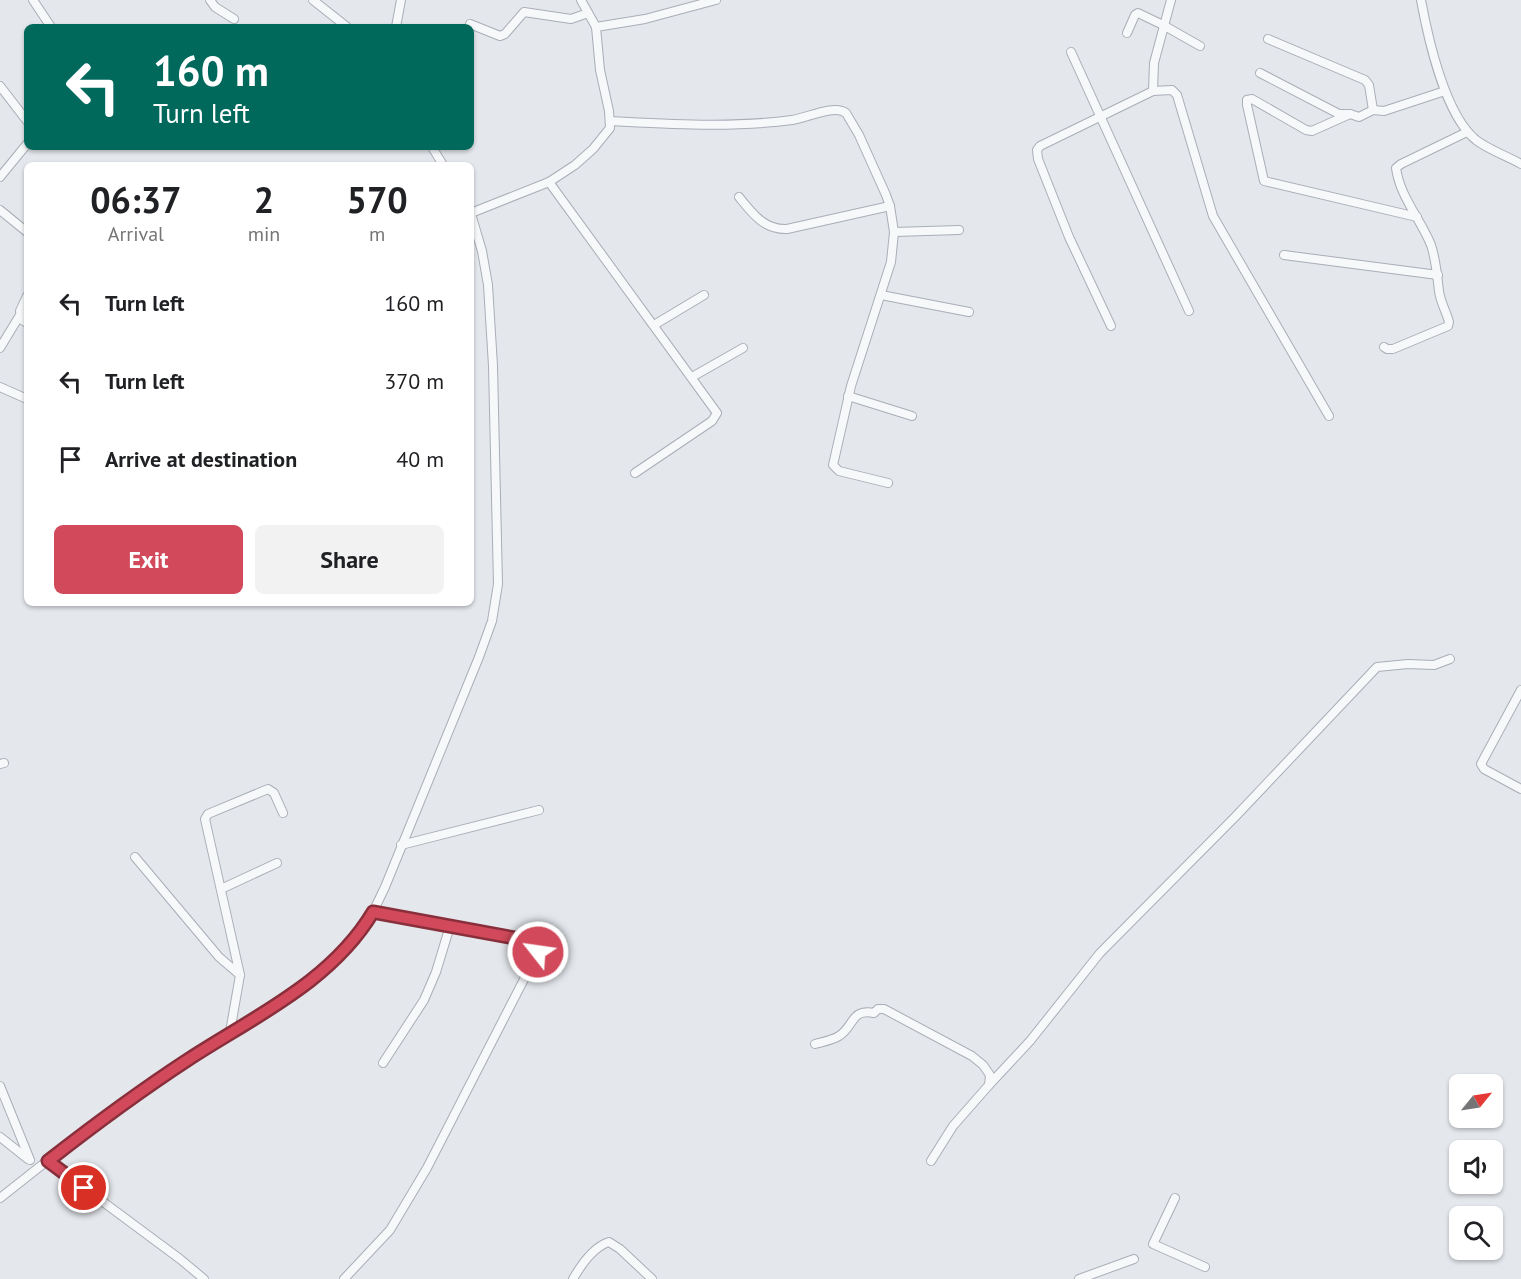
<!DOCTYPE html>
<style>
body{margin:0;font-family:"PT Sans",sans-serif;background:#f2f2f2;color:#202124;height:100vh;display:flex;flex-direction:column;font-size:22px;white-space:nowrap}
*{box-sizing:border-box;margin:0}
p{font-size:20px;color:#757577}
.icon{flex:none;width:33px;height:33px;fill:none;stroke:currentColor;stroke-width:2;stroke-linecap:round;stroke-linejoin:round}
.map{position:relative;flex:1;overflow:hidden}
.details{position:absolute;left:24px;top:162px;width:450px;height:444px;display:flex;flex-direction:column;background:#fff;border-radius:9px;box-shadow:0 2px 4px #0004}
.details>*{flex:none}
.top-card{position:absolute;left:24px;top:24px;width:450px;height:126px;border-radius:9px;box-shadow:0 2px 4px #0004;background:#00695c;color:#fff;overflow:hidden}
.needle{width:39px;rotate:60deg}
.fabs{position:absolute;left:1449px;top:1074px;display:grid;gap:12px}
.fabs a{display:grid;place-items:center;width:54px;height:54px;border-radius:9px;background:#fff;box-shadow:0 2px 4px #0004;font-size:30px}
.pin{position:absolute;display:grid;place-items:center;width:51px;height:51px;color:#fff;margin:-26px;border:3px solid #fff;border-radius:50%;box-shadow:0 2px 6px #0007}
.me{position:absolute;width:66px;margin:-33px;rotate:300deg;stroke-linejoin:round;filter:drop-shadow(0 0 4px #0008)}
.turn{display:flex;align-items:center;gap:21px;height:126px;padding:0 30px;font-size:27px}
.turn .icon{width:78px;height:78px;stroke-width:2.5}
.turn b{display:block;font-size:42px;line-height:51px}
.eta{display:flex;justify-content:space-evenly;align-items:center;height:102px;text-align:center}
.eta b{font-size:36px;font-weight:600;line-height:42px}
.cta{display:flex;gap:12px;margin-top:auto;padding:12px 30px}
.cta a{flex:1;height:69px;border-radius:9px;background:#d1495b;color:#fff;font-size:24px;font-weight:600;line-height:69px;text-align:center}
.cta a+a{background:#f2f2f2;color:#202124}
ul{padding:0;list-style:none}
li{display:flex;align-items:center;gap:18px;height:78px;padding:0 30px}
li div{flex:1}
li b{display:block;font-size:22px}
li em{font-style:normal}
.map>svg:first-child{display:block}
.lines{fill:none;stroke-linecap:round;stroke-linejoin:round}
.minor-casing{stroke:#a9aeb7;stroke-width:10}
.minor{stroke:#f7f8fa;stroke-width:8}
.route-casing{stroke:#882f3b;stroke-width:15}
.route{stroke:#d1495b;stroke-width:10}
</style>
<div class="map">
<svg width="1521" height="1279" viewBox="0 0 1521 1279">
<rect width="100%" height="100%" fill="#e4e7ec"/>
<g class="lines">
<g class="minor-casing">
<g id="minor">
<polyline points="33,0 51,27"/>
<polyline points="210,0 215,7 234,19"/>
<polyline points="313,0 347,27"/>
<path d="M1421,0C1428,38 1445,115 1476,140C1489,150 1507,156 1521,164"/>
<polyline points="470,24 500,36 505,34 524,12 571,19 588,13"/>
<polyline points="396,27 401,0"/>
<polyline points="596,27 645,19 716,0"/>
<polyline points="1127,33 1135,15 1138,13 1163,25 1200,46"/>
<polyline points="1268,39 1365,80 1369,85 1373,110"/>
<polyline points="1071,52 1189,311"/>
<polyline points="1260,73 1339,114 1350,114 1359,117 1373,110 1384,111 1445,91"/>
<polyline points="0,86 27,121"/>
<polyline points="1153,91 1154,63 1171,0"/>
<polyline points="1350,114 1312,131 1306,130 1252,99 1247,100 1247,105 1264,181 1417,217"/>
<path d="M610,121C671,124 732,128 792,120C807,118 834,104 846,113L859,135L886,195L890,206L894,232L891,262L851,386L833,465L839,471L888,483"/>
<polyline points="432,147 443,165"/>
<polyline points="0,177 27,144"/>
<polyline points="549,182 717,413 712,421 635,473"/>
<path d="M739,197C752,213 764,230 787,229L890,206"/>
<polyline points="0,210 27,232"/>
<polyline points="471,213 549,182 575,165 593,149 610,128 609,111 600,70 596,27 581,0"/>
<polyline points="894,232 959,230"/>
<polyline points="1284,255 1438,275"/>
<polyline points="881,295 969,312"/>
<polyline points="27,296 20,311 22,320 27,323"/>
<polyline points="654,325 704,295"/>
<polyline points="1111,326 1069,237 1038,159 1037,150 1040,146 1153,91 1172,90 1177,95 1213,216 1329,416"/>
<path d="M1384,347L1387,349H1393L1448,326L1449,322C1446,311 1440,301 1439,291C1437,275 1436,260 1431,245C1420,218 1400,197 1396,168L1401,164L1467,132"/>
<polyline points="0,348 20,315"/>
<polyline points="692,377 743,348"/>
<polyline points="0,387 27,399"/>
<polyline points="848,396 912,416"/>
<polyline points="1521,690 1481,764 1484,769 1521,789"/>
<polyline points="0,764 4,763"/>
<polyline points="401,845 539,810"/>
<polyline points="135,857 219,957 240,975"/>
<polyline points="221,889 277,863"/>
<polyline points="230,1032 240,975 205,819 208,814 268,789 274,793 283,813"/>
<path d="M815,1044C822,1042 833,1040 839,1036C854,1027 851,1008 874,1013L878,1009H884L972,1056L983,1065L990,1075L989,1085L953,1126L931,1161"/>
<polyline points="383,1063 424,1000 436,972 450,926"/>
<polyline points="989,1085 1030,1041 1100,953 1235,817 1377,667 1408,664 1434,665 1450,659"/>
<polyline points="0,1086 30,1160"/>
<polyline points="0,1137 28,1159"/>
<polyline points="48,1161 180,1259 204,1279"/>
<polyline points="0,1198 90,1127 149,1085 310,982 330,966 354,940 373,912 385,887 479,657 492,621 498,584 493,366 488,285 482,251 471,214"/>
<polyline points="1175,1198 1153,1244 1205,1267"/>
<polyline points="344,1279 390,1230 427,1168 538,952 535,943 531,941 373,912"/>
<path d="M573,1279C581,1265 593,1247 609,1242L620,1249L652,1279"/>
<polyline points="1079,1279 1134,1259"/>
</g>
</g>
<use href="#minor" class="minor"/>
</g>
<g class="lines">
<g class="route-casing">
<path id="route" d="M84,1188L48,1161C94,1125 140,1091 189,1059C255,1016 331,982 373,912L531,941L535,943L538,952"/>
</g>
<use href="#route" class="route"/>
</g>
</svg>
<div class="fabs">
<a><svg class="needle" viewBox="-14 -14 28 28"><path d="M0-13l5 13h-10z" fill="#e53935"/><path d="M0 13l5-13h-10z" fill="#757577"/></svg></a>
<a><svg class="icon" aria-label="sound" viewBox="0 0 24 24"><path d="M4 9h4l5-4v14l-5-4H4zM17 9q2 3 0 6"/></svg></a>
<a><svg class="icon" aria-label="search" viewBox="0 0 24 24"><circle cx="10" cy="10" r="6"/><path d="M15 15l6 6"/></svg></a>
</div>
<div class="pin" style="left:84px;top:1188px;background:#d93025"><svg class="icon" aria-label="arrive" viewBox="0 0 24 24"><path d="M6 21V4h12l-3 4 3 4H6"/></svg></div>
<svg class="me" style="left:538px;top:952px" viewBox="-20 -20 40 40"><circle r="17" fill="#d1495b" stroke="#fff" stroke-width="3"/><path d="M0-11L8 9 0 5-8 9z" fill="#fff"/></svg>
<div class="top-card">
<div class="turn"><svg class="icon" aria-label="left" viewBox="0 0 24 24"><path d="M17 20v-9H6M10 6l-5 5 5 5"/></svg><div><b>160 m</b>Turn left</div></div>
</div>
<section class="details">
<div class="eta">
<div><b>06:37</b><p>Arrival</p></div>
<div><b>2</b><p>min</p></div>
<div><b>570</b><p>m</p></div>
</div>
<ul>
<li><svg class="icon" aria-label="left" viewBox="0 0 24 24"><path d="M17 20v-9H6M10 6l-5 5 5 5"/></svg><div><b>Turn left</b></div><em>160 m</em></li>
<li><svg class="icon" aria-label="left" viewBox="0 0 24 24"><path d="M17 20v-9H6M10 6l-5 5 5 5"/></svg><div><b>Turn left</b></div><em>370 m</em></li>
<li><svg class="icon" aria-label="arrive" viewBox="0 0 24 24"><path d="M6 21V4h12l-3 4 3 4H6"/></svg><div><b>Arrive at destination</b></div><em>40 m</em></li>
</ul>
<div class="cta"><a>Exit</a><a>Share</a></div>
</section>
</div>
